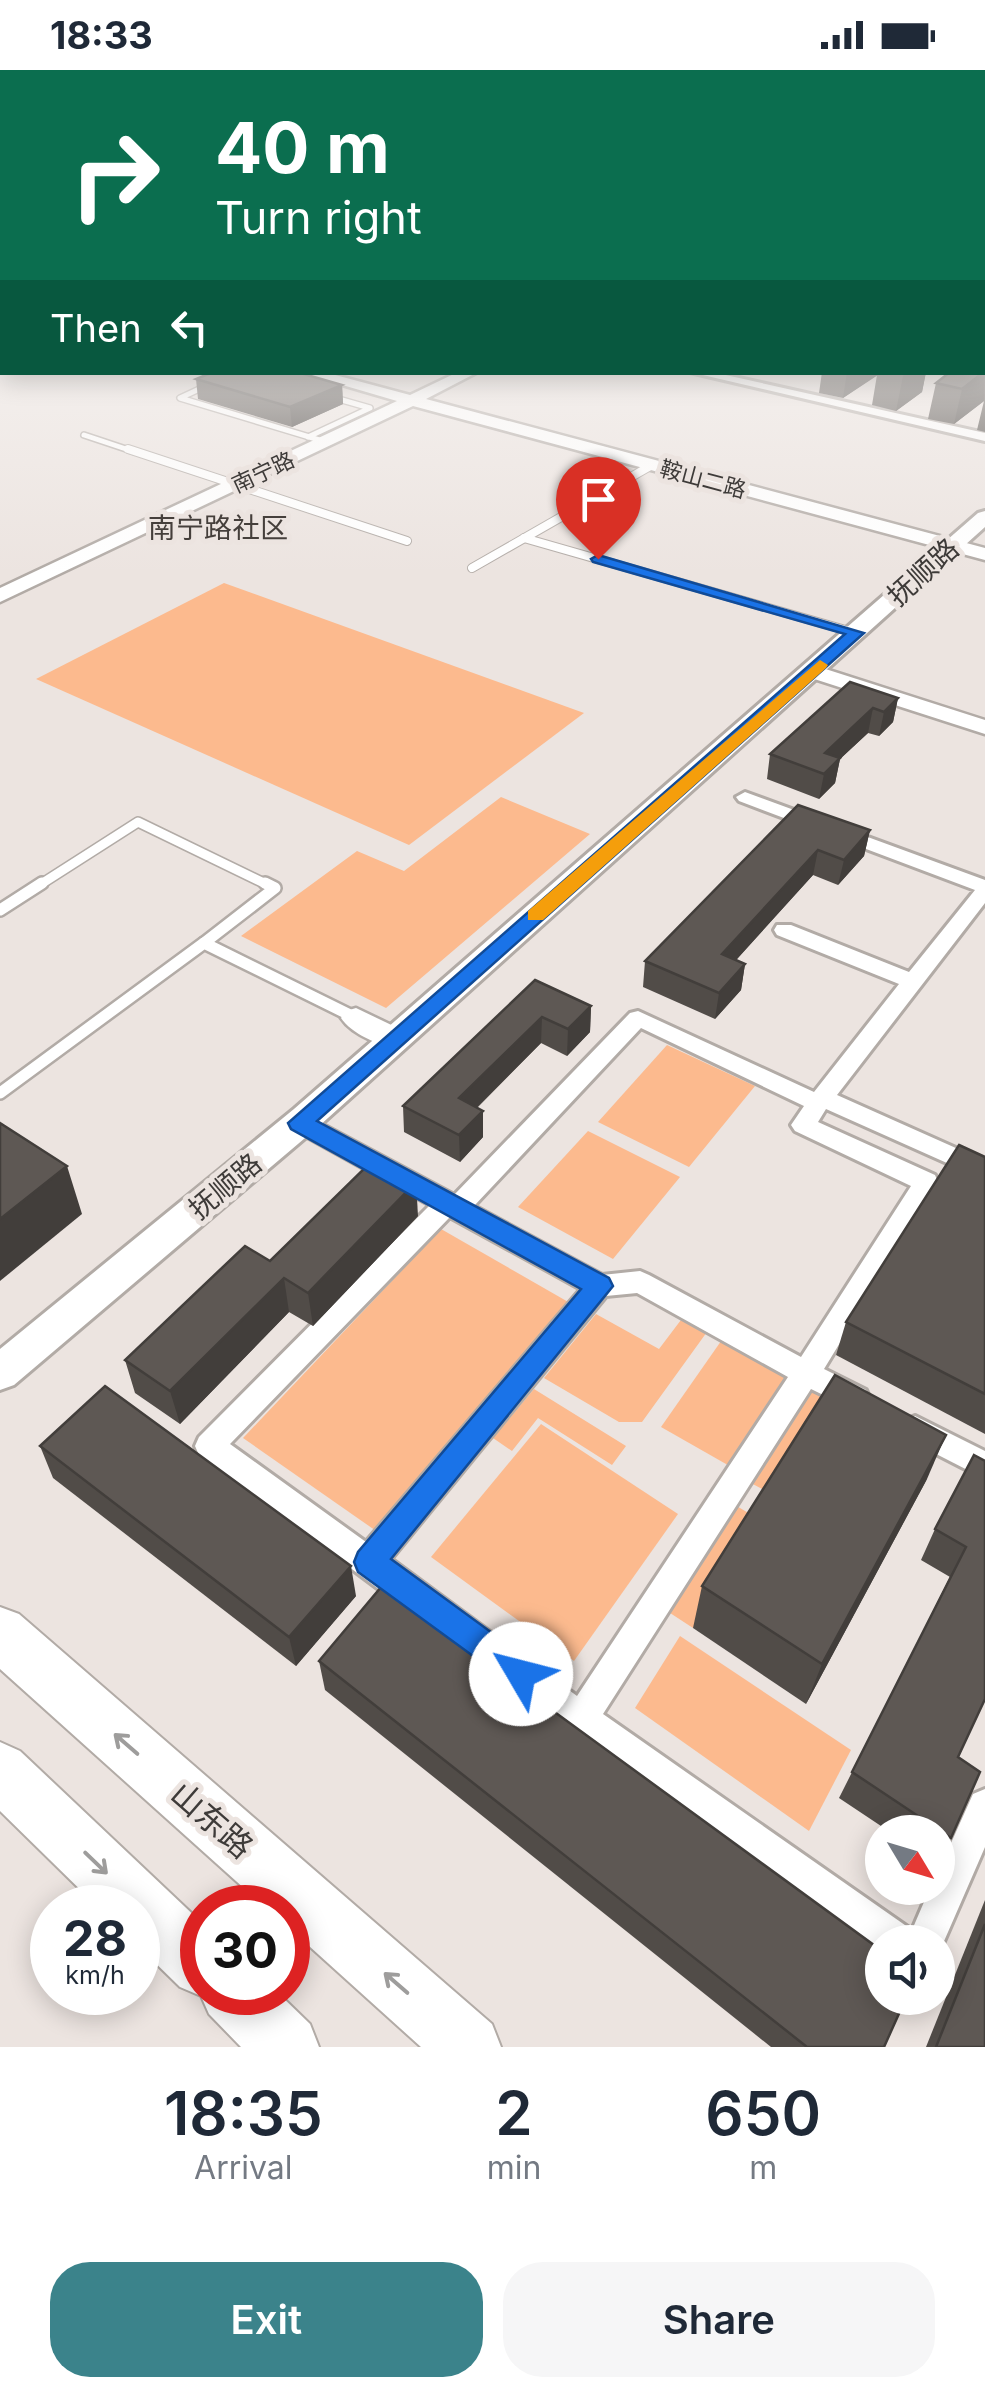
<!DOCTYPE html>
<meta charset="utf-8">
<style>
body{margin:0;font-family:Inter,"Noto Sans SC",sans-serif;background:#f6f6f7;color:#1f2937;height:100vh;display:flex;flex-direction:column;font-size:38px;white-space:nowrap}
*{box-sizing:border-box;margin:0}
p{font-size:32px;color:#747a83}
.icon{flex:none;width:55px;height:55px;fill:none;stroke:currentColor;stroke-width:2;stroke-linecap:round;stroke-linejoin:round}
.map{position:relative;height:1977px;overflow:hidden}
.details{display:flex;flex-direction:column;background:#fff;flex:1}
.details>*{flex:none}
.hud{position:absolute;left:0px;top:0px;width:985px;height:305px;box-shadow:0 5px 25px #0003;background:#0b6e4f;color:#fff;overflow:hidden}
.needle{width:65px;rotate:128deg}
.tools{position:absolute;left:865px;top:1745px;display:grid;gap:20px}
.tools a{display:grid;place-items:center;width:90px;height:90px;border-radius:50%;background:#fff;box-shadow:0 5px 25px #0003;font-size:50px}
.speed{position:absolute;left:30px;top:1815px;display:flex;gap:20px;font-size:50px;font-weight:700;text-align:center}
.speed>*{display:grid;place-content:center;width:130px;height:130px;border-radius:50%;background:#fff;box-shadow:0 5px 25px #0003;line-height:1}
.speed small{font-size:25px;font-weight:400}
.speed .limit{border:15px solid #d22;background:#fff;color:#111}
.pin{position:absolute;display:grid;place-items:center;width:85px;height:85px;color:#fff;margin:-102px -42px;border-radius:50% 50% 50% 0;rotate:-45deg;box-shadow:0 0 10px #0007}
.pin .icon{rotate:45deg}
.me{position:absolute;width:110px;margin:-55px;rotate:307deg;stroke-linejoin:round;filter:drop-shadow(0 0 8px #0008)}
.turn{display:flex;align-items:center;gap:35px;height:210px;padding:0 50px;font-size:45px}
.turn .icon{width:130px;height:130px;stroke-width:2.5}
.turn b{display:block;font-size:70px;line-height:85px}
.then{display:flex;align-items:center;height:95px;padding:0 50px;background:#0003;gap:20px;font-size:38px}
.eta{display:flex;justify-content:space-evenly;align-items:center;height:170px;text-align:center}
.eta b{font-size:60px;font-weight:600;line-height:70px}
.primary-button{display:flex;gap:20px;margin-top:auto;padding:20px 50px}
.primary-button a{flex:1;height:115px;border-radius:40px;background:#3b838b;color:#fff;font-size:40px;font-weight:600;line-height:115px;text-align:center}
.primary-button a+a{background:#f6f6f7;color:#1f2937}
.status{display:flex;justify-content:space-between;align-items:center;height:70px;padding:0 50px;background:#fff;direction:ltr}
.status svg{height:28px;fill:currentColor}
.map>svg:first-child{display:block}
.green{fill:#fcba8e}
.lines{fill:none;stroke-linecap:round;stroke-linejoin:round}
.service-far3-casing{stroke:#b2aba6;stroke-width:8}
.service-far2-casing{stroke:#b2aba6;stroke-width:10}
.service-far1-casing{stroke:#b2aba6;stroke-width:12}
.service-casing{stroke:#b2aba6;stroke-width:16}
.minor-casing{stroke:#b2aba6;stroke-width:6}
.tertiary-casing{stroke:#b2aba6;stroke-width:5}
.secondary-casing{stroke:#b2aba6;stroke-width:6}
.primary-casing{stroke:#b2aba6;stroke-width:4}
.trunk-casing{stroke:#b2aba6;stroke-width:42}
.service-far3{stroke:#fff;stroke-width:5}
.service-far2{stroke:#fff;stroke-width:8}
.service-far1{stroke:#fff;stroke-width:9}
.service{stroke:#fff;stroke-width:11}
.minor{fill:#fff;fill-rule:evenodd}
.tertiary{fill:#fff;fill-rule:evenodd}
.secondary{fill:#fff;fill-rule:evenodd}
.primary{fill:#fff;fill-rule:evenodd}
.trunk{stroke:#fff;stroke-width:38}
.wall{fill:#514c48}
.shaded-wall{fill:#423e3b}
.building{fill:#5e5854;stroke:#423e3b;stroke-width:2.5}
.oneway{stroke:#9e9d9c}
.route{fill:#1a73e8;stroke:#114b97;stroke-width:2.5}
.slow{fill:#f59e0b}
.labels{text-anchor:middle;dominant-baseline:central;stroke-width:10;stroke-linejoin:round;paint-order:stroke}
.far-street-label{font-size:22px;fill:#3e3b39;stroke:#ece4e0}
.far-quarter-label{font-size:28px;fill:#453f3b;stroke:#ece4e0}
.street-label{font-size:28px;fill:#3e3b39;stroke:#ece4e0}
.near-street-label{font-size:32px;fill:#3e3b39;stroke:#ece4e0}
</style>
<div class="status"><b>18:33</b><svg viewBox="0 0 49 12"><path d="M0 12V9h3v3zM5 12V6h3v6zM10 12V3h3v9zM15 12V0h3v12zM26 1h20v11H26zM47 4h2v5h-2z"/></svg></div>
<div class="map">
<svg width="985" height="1977" viewBox="0 0 985 1977">
<rect width="100%" height="100%" fill="#ece4e0"/>
<g class="green">
<polygon points="224,513 584,643 409,775 36,609"/>
<polygon points="501,727 590,764 386,938 241,866 357,781 404,801"/>
<polygon points="667,975 755,1016 689,1097 598,1052"/>
<polygon points="588,1061 680,1107 613,1189 518,1137"/>
<polygon points="441,1159 570,1233 379,1463 243,1368"/>
<polygon points="687,1242 712,1255 642,1352 619,1352 544,1308 596,1244 659,1279"/>
<polygon points="726,1264 795,1301 733,1398 661,1357"/>
<polygon points="810,1317 869,1349 775,1426 749,1412"/>
<polygon points="534,1319 626,1376 612,1395 538,1348 512,1381 493,1368"/>
<polygon points="541,1354 678,1444 574,1591 431,1487"/>
<polygon points="735,1435 760,1450 693,1558 667,1541"/>
<polygon points="680,1566 851,1680 809,1761 635,1638"/>
</g>
<g class="lines">
<g class="service-far3-casing">
<g id="service-far3">
<polyline points="210,314 180,328 326,372"/>
<polyline points="84,365 135,382"/>
<polyline points="308,367 370,338 328,326"/>
</g>
</g>
<g class="service-far2-casing">
<g id="service-far2">
<polyline points="128,379 407,471"/>
<polyline points="524,468 856,563"/>
<polyline points="472,498 652,395"/>
</g>
</g>
<g class="service-far1-casing">
<polyline id="service-far1" points="38,816 138,752 270,816"/>
</g>
<g class="service-casing">
<g id="service">
<polyline points="0,840 42,813"/>
<polyline points="204,873 275,818 265,813"/>
<polyline points="0,1023 204,873 356,948"/>
</g>
</g>
<g class="minor-casing">
<g id="minor">
<rect x="982" y="270" width="3" height="6"/>
<polygon points="690,302 712,302 985,363 985,371"/>
<path d="M745,722L985,810V833L837,1025L985,1091V1110L826,1039L818,1052L935,1105L938,1112L824,1299L866,1320L870,1329L866,1338L856,1341L811,1319L603,1644L912,1860L930,1818H938V1802L973,1724L985,1719V1777L938,1885V1872H882V1883L569,1661L199,1385L195,1376L199,1367L430,1135L309,1068L305,1062L309,1056H325L454,1125L630,943L638,941L814,1022L899,914L777,865L774,860L777,855H791L909,902L975,820L739,731L736,727ZM641,958L804,1036L791,1055L795,1061L911,1116L801,1287L649,1205L640,1201L602,1205L474,1136ZM450,1147L581,1219L366,1472L230,1374ZM637,1223L788,1307L577,1626L391,1489L606,1226Z"/>
<polygon points="915,1346 985,1381 985,1409 905,1368 901,1359 905,1350"/>
</g>
</g>
<g class="tertiary-casing">
<g id="tertiary">
<polygon points="298,302 324,302 410,325 458,302 478,302 426,329 985,478 985,490 413,336 0,532 0,518 397,331"/>
<polygon points="813,595 985,650 985,664 805,606 802,601"/>
<path d="M356,938L406,962L411,969L406,976C388,981 352,965 341,948L346,941Z"/>
</g>
</g>
<g class="secondary-casing">
<polygon id="secondary" points="985,441 985,457 318,1057 14,1315 0,1320 0,1279 294,1039 978,443"/>
</g>
<g class="primary-casing">
<g id="primary">
<polygon points="0,1537 19,1544 492,1954 501,1977 421,1977 288,1857 288,1838 266,1838 0,1599"/>
<polygon points="0,1672 20,1681 202,1853 202,1922 277,1922 310,1954 319,1977 241,1977 209,1944 201,1926 180,1917 138,1876 138,1838 99,1838 0,1741"/>
</g>
</g>
<g class="trunk-casing">
<polyline id="trunk" points="0,265 2,264"/>
</g>
<use href="#service-far3" class="service-far3"/>
<use href="#service-far2" class="service-far2"/>
<use href="#service-far1" class="service-far1"/>
<use href="#service" class="service"/>
<use href="#minor" class="minor"/>
<use href="#tertiary" class="tertiary"/>
<use href="#secondary" class="secondary"/>
<use href="#primary" class="primary"/>
<use href="#trunk" class="trunk"/>
</g>
<g class="wall">
<polygon points="985,278 985,362 977,360 984,331 954,354 928,349 936,313 982,302 982,280"/>
<polygon points="822,302 926,302 922,322 896,341 872,335 877,305 843,328 819,323"/>
<polygon points="196,309 342,315 343,334 292,357 198,329"/>
<polygon points="898,628 893,652 879,666 868,663 840,689 835,713 819,729 767,709 770,684"/>
<polygon points="798,735 870,760 864,786 838,815 813,805 736,890 745,894 741,920 715,949 643,917 645,891"/>
<polygon points="535,910 591,936 590,962 567,986 541,973 477,1038 483,1067 460,1092 404,1062 403,1036"/>
<polygon points="985,1087 985,1364 836,1285 846,1252"/>
<polygon points="418,1146 313,1256 289,1242 180,1354 135,1323 125,1290 270,1191"/>
<polygon points="40,1376 356,1526 296,1596 53,1408"/>
<polygon points="974,1385 958,1687 951,1768 938,1787 938,1762 890,1762 839,1728 950,1507 921,1490 935,1459"/>
<polygon points="927,1409 806,1634 693,1558 702,1516"/>
<polygon points="319,1591 884,1977 771,1977 325,1620"/>
<polygon points="985,1830 985,1977 926,1977"/>
</g>
<g class="shaded-wall">
<polygon points="985,301 984,331 954,354 962,319"/>
<polygon points="847,302 878,302 878,305 843,328"/>
<polygon points="907,302 926,302 922,322 896,341 903,306"/>
<polygon points="342,315 343,334 292,357 290,337"/>
<polygon points="898,628 893,652 879,666 884,642"/>
<polygon points="873,638 868,663 840,689 835,713 819,729 824,704 825,683"/>
<polygon points="870,760 864,786 838,815 844,790"/>
<polygon points="818,780 813,805 718,910 722,884"/>
<polygon points="745,894 741,920 715,949 719,923"/>
<polygon points="591,936 590,962 567,986 568,959"/>
<polygon points="542,947 541,973 459,1055 459,1028"/>
<polygon points="483,1041 483,1067 460,1092 459,1065"/>
<polygon points="67,1096 82,1144 0,1211 0,1149"/>
<polygon points="416,1112 418,1146 313,1256 308,1223"/>
<polygon points="284,1208 289,1242 180,1354 170,1321"/>
<polygon points="946,1365 927,1409 806,1634 822,1594"/>
<polygon points="351,1496 356,1526 296,1596 289,1567"/>
</g>
<g class="building">
<polygon points="982,292 985,292 985,301 962,319 936,313 950,302 982,302"/>
<polygon points="213,302 297,302 342,315 290,337 196,309"/>
<polygon points="850,612 898,628 884,642 873,638 825,683 840,688 824,704 770,684"/>
<polygon points="798,735 870,760 844,790 818,780 722,884 745,894 719,923 645,891"/>
<polygon points="535,910 591,936 568,959 542,947 459,1028 483,1041 459,1065 403,1036"/>
<polygon points="0,1053 67,1096 0,1149"/>
<polygon points="959,1075 985,1087 985,1324 846,1252"/>
<polygon points="374,1089 416,1112 308,1223 284,1208 170,1321 125,1290 245,1176 270,1191"/>
<polygon points="835,1305 946,1365 822,1594 702,1516"/>
<polygon points="105,1316 351,1496 289,1567 40,1376"/>
<polygon points="974,1385 985,1391 985,1629 958,1687 980,1702 951,1768 852,1702 966,1477 935,1459"/>
<polygon points="382,1516 882,1881 882,1928 906,1928 884,1977 807,1977 319,1591"/>
<polygon points="985,1854 985,1977 936,1977"/>
</g>
<defs><path id="oneway-shaft" d="M-6 0H5M1.5-3L5.5 0L1.5 3" fill="none" stroke-width="1.6" stroke-linecap="round" stroke-linejoin="round" transform="scale(2.5)"/></defs>
<g class="oneway">
<use href="#oneway-shaft" transform="translate(126 1674) rotate(-139)"/>
<use href="#oneway-shaft" transform="translate(96 1793) rotate(44)"/>
<use href="#oneway-shaft" transform="translate(396 1913) rotate(-139)"/>
</g>
<linearGradient id="sky" x2="0" y2="1"><stop stop-color="#9fa5b2"/><stop offset="0.45" stop-color="#f6f3f1"/><stop offset="1" stop-color="#f6f3f1" stop-opacity="0"/></linearGradient>
<rect width="985" height="504" fill="url(#sky)"/>
<polygon class="route" points="598,485 864,563 317,1051 609,1208 613,1216 391,1489 532,1592 537,1604 532,1616 521,1621 358,1502 354,1492 358,1482 581,1219 291,1059 288,1053 845,564 593,492 591,489"/>
<polygon class="slow" points="820,590 828,595 826,598 543,850 528,850 528,841"/>
<g class="labels">
<g class="far-street-label">
<text transform="translate(263 402) rotate(-25)">南宁路</text>
<text transform="translate(703 409) rotate(15)">鞍山二路</text>
</g>
<g class="far-quarter-label">
<text x="218" y="458">南宁路社区</text>
</g>
<g class="street-label">
<text transform="translate(923 502) rotate(-42)">抚顺路</text>
<text transform="translate(225 1116) rotate(-40)">抚顺路</text>
</g>
<g class="near-street-label">
<text transform="translate(212 1750) rotate(41)">山东路</text>
</g>
</g>
</svg>
<div class="tools">
<a><svg class="needle" viewBox="-14 -14 28 28"><path d="M0-13l5 13h-10z" fill="#e53935"/><path d="M0 13l5-13h-10z" fill="#747a83"/></svg></a>
<a><svg class="icon" aria-label="sound" viewBox="0 0 24 24"><path d="M4 9h4l5-4v14l-5-4H4zM17 9q2 3 0 6"/></svg></a>
</div>
<div class="speed"><div>28<small>km/h</small></div><div class="limit">30</div></div>
<div class="pin" style="left:598px;top:489px;background:#d93025"><svg class="icon" aria-label="arrive" viewBox="0 0 24 24"><path d="M6 21V4h12l-3 4 3 4H6"/></svg></div>
<svg class="me" style="left:521px;top:1604px" viewBox="-20 -20 40 40"><circle r="19" fill="#fff"/><path d="M0-13L10 11 0 6-10 11z" fill="#1a73e8"/></svg>
<div class="hud">
<div class="turn"><svg class="icon" aria-label="right" viewBox="0 0 24 24"><path d="M7 20v-9h11M14 6l5 5-5 5"/></svg><div><b>40 m</b>Turn right</div></div>
<div class="then">Then<svg class="icon" aria-label="left" viewBox="0 0 24 24"><path d="M17 20v-9H6M10 6l-5 5 5 5"/></svg></div>
</div>
</div>
<section class="details">
<div class="eta">
<div><b>18:35</b><p>Arrival</p></div>
<div><b>2</b><p>min</p></div>
<div><b>650</b><p>m</p></div>
</div>
<div class="primary-button"><a>Exit</a><a>Share</a></div>
</section>
